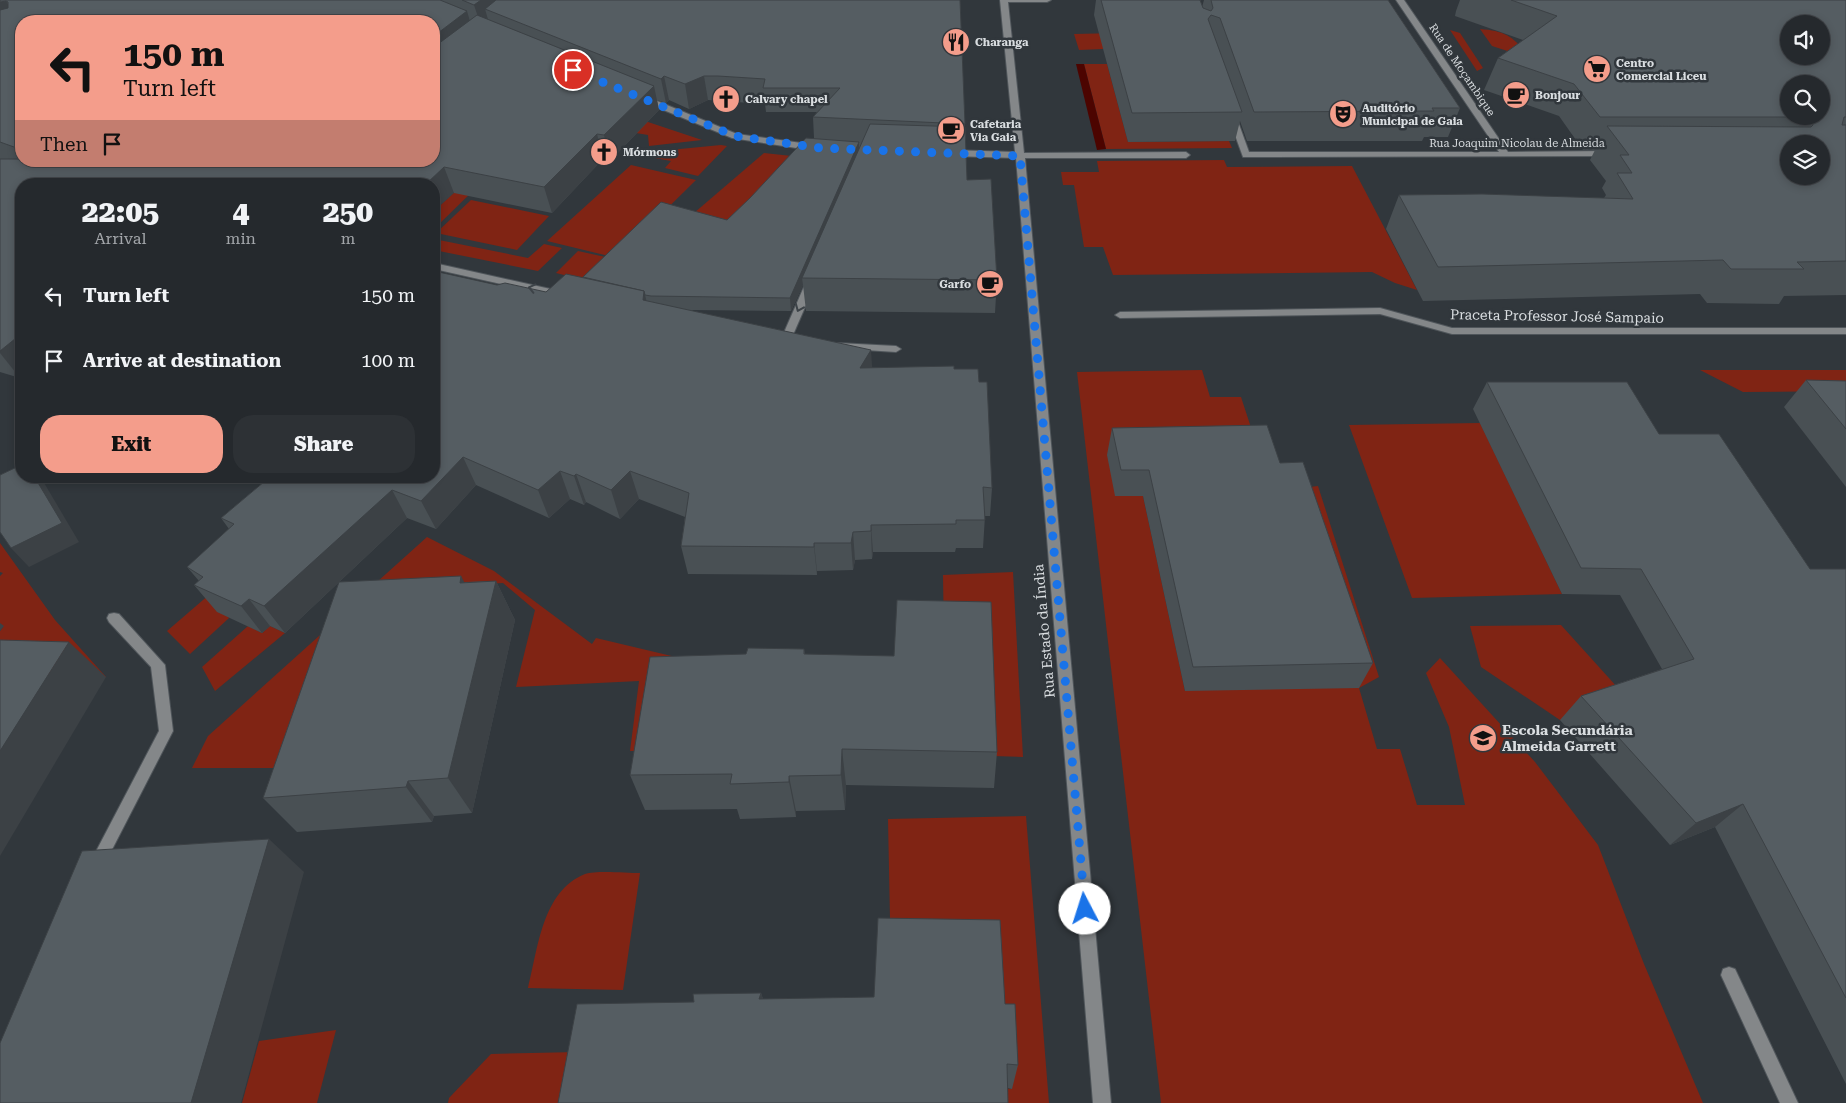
<!DOCTYPE html>
<meta charset="utf-8">
<style>
body{margin:0;font-family:"Roboto Serif",serif;background:#2d3135;color:#f1f3f6;height:100vh;display:flex;flex-direction:column;font-size:19px;white-space:nowrap}
*{box-sizing:border-box;margin:0}
p{font-size:16px;color:#a3a6aa}
.icon{flex:none;width:28px;height:28px;fill:none;stroke:currentColor;stroke-width:2;stroke-linecap:round;stroke-linejoin:round}
.map{position:relative;flex:1;overflow:hidden}
.panel{position:absolute;left:15px;top:178px;width:425px;height:305px;display:flex;flex-direction:column;background:#25292d;border-radius:20px;box-shadow:0 2px 8px #0003,0 0 0 1px #424549}
.panel>*{flex:none}
.banner{position:absolute;left:15px;top:15px;width:425px;height:152px;border-radius:20px;box-shadow:0 2px 8px #0003,0 0 0 1px #424549;background:#f49d8b;color:#111;overflow:hidden}
.controls{position:absolute;left:1780px;top:15px;display:grid;gap:10px}
.controls a{display:grid;place-items:center;width:50px;height:50px;border-radius:50%;background:#25292d;box-shadow:0 2px 8px #0003,0 0 0 1px #424549;font-size:25px}
.pin{position:absolute;display:grid;place-items:center;width:42px;height:42px;color:#fff;margin:-21px;border:2px solid #fff;border-radius:50%;box-shadow:0 1px 5px #0007}
.me{position:absolute;width:55px;margin:-28px;rotate:355deg;stroke-linejoin:round;filter:drop-shadow(0 0 4px #0008)}
.turn{display:flex;align-items:center;gap:18px;height:105px;padding:0 25px;font-size:22px}
.turn .icon{width:65px;height:65px;stroke-width:2.5}
.turn b{display:block;font-size:35px;line-height:42px}
.then{display:flex;align-items:center;height:48px;padding:0 25px;background:#0003;gap:10px;font-size:19px}
.eta{display:flex;justify-content:space-evenly;align-items:center;height:85px;text-align:center}
.eta b{font-size:30px;font-weight:800;line-height:35px}
.primary-button{display:flex;gap:10px;margin-top:auto;padding:10px 25px}
.primary-button a{flex:1;height:58px;border-radius:20px;background:#f49d8b;color:#111;font-size:20px;font-weight:800;line-height:58px;text-align:center}
.primary-button a+a{background:#2d3135;color:#f1f3f6}
ul{padding:0;list-style:none}
li{display:flex;align-items:center;gap:15px;height:65px;padding:0 25px}
li div{flex:1}
li b{display:block;font-size:19px}
li em{font-style:normal}
.map>svg:first-child{display:block}
.green{fill:#802414}
.water{fill:#4c0400}
.lines{fill:none;stroke-linecap:round;stroke-linejoin:round}
.minor-casing{stroke:#4f555a;stroke-width:2}
.minor{fill:#848789;fill-rule:evenodd}
.wall{fill:#495054;fill-rule:evenodd}
.shaded-wall{fill:#3c4145}
.building{fill:#555d62;stroke:#3c4145;fill-rule:evenodd}
.oneway{stroke:#3d4348}
.route{stroke:#1a73e8;stroke-width:9;stroke-dasharray:0 16.2}
.labels{text-anchor:middle;dominant-baseline:central;stroke-width:5;stroke-linejoin:round;paint-order:stroke}
.far-poi-label{font-size:11px;font-weight:bold;fill:#d9dde0;stroke:#31373c;text-anchor:start}
.far-street-label{font-size:11px;fill:#d9dde0;stroke:#31373c}
.street-label{font-size:14px;fill:#d9dde0;stroke:#31373c}
.poi-label{font-size:14px;font-weight:bold;fill:#d9dde0;stroke:#31373c;text-anchor:start}
</style>
<div class="map">
<svg width="1846" height="1103" viewBox="0 0 1846 1103">
<rect width="100%" height="100%" fill="#31373c"/>
<g class="green">
<path d="M1480,29C1505,31 1513,36 1528,56L1526,57L1492,46Z"/>
<polygon points="1450,30 1460,33 1483,68 1477,71"/>
<polygon points="1119,33 1103,49 1079,50 1074,34"/>
<polygon points="1084,64 1107,64 1128,142 1229,141 1232,148 1106,149"/>
<polygon points="642,120 702,140 649,146 648,135 630,132"/>
<polygon points="721,145 727,146 698,176 665,168 671,161 649,157 649,152"/>
<polygon points="764,153 801,157 737,225 694,213"/>
<polygon points="1224,160 1227,167 1352,166 1417,290 1395,283 1372,272 1113,275 1103,247 1084,247 1074,185 1063,185 1061,172 1099,172 1097,161"/>
<polygon points="631,165 696,180 617,258 547,241"/>
<polygon points="462,185 477,187 434,229 434,211"/>
<polygon points="471,200 549,216 517,250 436,233"/>
<polygon points="434,239 528,258 544,244 562,248 538,271 434,250"/>
<polygon points="578,251 619,260 596,283 556,273"/>
<polygon points="1202,370 1210,397 1241,397 1259,452 1115,496 1143,496 1185,691 1293,489 1318,486 1379,677 1359,688 1377,749 1400,749 1417,805 1465,805 1449,727 1426,673 1440,658 1535,762 1598,845 1644,964 1703,1103 1161,1103 1077,372"/>
<polygon points="1700,370 1846,370 1846,391 1743,392"/>
<polygon points="1480,423 1562,594 1412,598 1349,425"/>
<polygon points="427,537 494,571 592,644 596,638 680,658 654,751 630,751 639,681 516,687 535,610 503,583 367,591"/>
<polygon points="0,543 55,620 106,677 0,675 0,631 3,627 0,626 0,576 3,573 0,572"/>
<polygon points="1013,572 1023,757 992,756 944,640 943,575"/>
<polygon points="210,594 229,618 190,654 167,631"/>
<polygon points="339,618 285,768 192,768 208,736"/>
<polygon points="1561,625 1627,698 1560,720 1481,667 1470,626"/>
<polygon points="248,626 262,633 270,626 285,633 215,691 202,667"/>
<polygon points="1026,816 1049,1103 1002,1103 1002,1088 1012,1089 946,949 945,919 890,919 888,819"/>
<path d="M640,873L623,990L528,988C538,949 542,891 585,874C597,870 626,873 640,873Z"/>
<polygon points="336,1030 317,1103 242,1103 259,1041"/>
<polygon points="578,1052 568,1103 448,1103 449,1098 491,1054"/>
</g>
<polygon class="water" points="1076,64 1084,64 1106,149 1097,150"/>
<g class="lines">
<g class="minor-casing">
<g id="minor">
<polygon points="1000,0 1051,0 1047,2 1008,2 1024,153 1186,152 1190,155 1186,158 1025,158 1111,1103 1093,1103 1016,158 951,156 947,153 951,150 1015,152"/>
<polygon points="1396,0 1404,0 1508,152 1609,151 1612,152 1612,156 1243,157 1228,116 1229,114 1236,116 1249,152 1499,152"/>
<polygon points="639,96 645,96 737,134 816,145 820,148 816,151 732,138 639,100"/>
<polygon points="434,263 564,292 569,295 564,298 434,269"/>
<polygon points="811,279 816,282 789,344 788,346 780,346 779,344 806,282"/>
<polygon points="1380,308 1452,328 1846,328 1846,334 1452,334 1380,314 1120,318 1115,315 1120,312"/>
<polygon points="838,343 896,346 901,349 896,352 834,348 834,344"/>
<polygon points="114,613 119,614 165,665 173,731 102,869 97,871 92,869 89,864 92,859 159,731 151,667 109,622 107,618 109,614"/>
<polygon points="1729,967 1735,969 1798,1103 1780,1103 1721,975 1723,969"/>
</g>
</g>
<use href="#minor" class="minor"/>
</g>
<g class="wall">
<path d="M0,0H960L967,180L997,280L995,313L806,311L803,285L791,311L690,310L872,368L954,369L979,382L992,488L990,516H985L983,548H956L955,552H873L872,559L855,560L853,570L817,571V575L688,574L681,546L685,517L639,499L620,519L586,502L584,505L570,499L549,518L476,485L436,529L407,518L285,633L270,626L262,633L217,612L194,585L199,581L187,567L229,529L221,518L497,285L546,292L727,220L814,138L813,117L817,112H766L765,104L722,101L708,100L689,109L669,100L666,103L657,100L659,110L610,161L603,159L552,213L454,193L434,184H21L20,378L0,372ZM21,21H434V161H21Z"/>
<polygon points="1096,0 1200,0 1202,7 1204,0 1388,0 1460,108 1448,137 1424,137 1422,141 1247,141 1240,121 1235,141 1128,142 1094,15"/>
<polygon points="1460,0 1846,0 1846,295 1784,296 1779,304 1707,303 1700,294 1423,301 1386,229 1399,195 1604,198 1606,195 1602,188 1606,181 1590,160 1595,150 1583,150 1559,116 1484,90 1498,58 1523,40 1455,16 1456,11"/>
<polygon points="1806,380 1846,381 1846,487 1784,407"/>
<polygon points="1487,382 1659,434 1810,569 1846,569 1846,1084 1715,827 1670,845 1560,720 1581,696 1662,669 1620,595 1562,594 1473,409"/>
<polygon points="1112,428 1280,463 1373,663 1359,688 1185,691 1143,496 1115,496 1107,455"/>
<polygon points="496,581 515,620 472,813 434,816 432,822 297,832 263,798 465,582"/>
<polygon points="804,649 805,654 997,752 994,788 846,785 845,810 796,811 796,817 740,819 737,809 645,810 630,775 746,654"/>
<polygon points="761,993 763,999 1005,1004 1018,1065 1012,1089 1008,1088 694,1002"/>
</g>
<g class="shaded-wall">
<polygon points="481,0 518,0 485,9 489,23 482,29 474,5"/>
<polygon points="6,1 20,24 0,30 0,2"/>
<polygon points="467,11 474,35 434,67 434,36"/>
<polygon points="664,76 669,100 666,103 661,79"/>
<polygon points="704,76 708,100 689,109 685,84"/>
<polygon points="654,86 659,110 610,161 604,135"/>
<polygon points="597,134 603,159 552,213 544,187"/>
<polygon points="859,142 859,155 802,278 803,285 791,311 790,298"/>
<polygon points="444,167 454,193 434,211 434,184 426,184"/>
<polygon points="644,291 651,319 643,300"/>
<polygon points="21,334 21,377 20,378 0,353 0,351"/>
<polygon points="871,350 873,379 860,368"/>
<polygon points="463,457 476,485 436,529 421,501"/>
<polygon points="560,471 570,499 549,518 538,490"/>
<polygon points="630,471 639,499 620,519 611,490"/>
<polygon points="576,474 586,502 584,505 574,476"/>
<polygon points="34,476 39,476 43,481 79,542 29,567 11,548"/>
<polygon points="392,490 407,518 285,633 264,606"/>
<polygon points="871,525 873,552 872,559 871,531"/>
<polygon points="853,532 855,560 853,570 851,543"/>
<polygon points="814,543 817,571 817,575 814,547"/>
<polygon points="461,576 482,615 460,583"/>
<polygon points="496,581 515,620 472,813 448,778"/>
<polygon points="249,599 270,626 262,633 241,606"/>
<polygon points="0,623 4,626 0,631"/>
<polygon points="69,642 106,677 0,856 0,751"/>
<polygon points="842,749 846,785 845,810 841,775"/>
<polygon points="789,776 796,811 796,817 789,782"/>
<polygon points="408,781 434,816 432,822 406,787"/>
<polygon points="1743,804 1715,827 1670,845 1696,823"/>
<polygon points="269,839 304,872 241,1103 191,1103"/>
<polygon points="761,993 770,1020 759,999"/>
</g>
<g class="building">
<polygon points="0,0 440,0 467,11 434,36 434,21 21,21 21,149 14,147 0,142 0,10 8,8 8,2 6,1 0,2"/>
<polygon points="462,0 481,0 474,5"/>
<polygon points="496,0 960,0 965,124 813,117 840,88 763,88 765,79 718,76 704,76 685,84 664,76 661,79 485,9"/>
<polygon points="1101,0 1200,0 1203,8 1211,11 1213,8 1211,0 1388,0 1460,108 1432,108 1434,111 1254,112 1220,18 1211,15 1208,19 1242,112 1132,113"/>
<path d="M1511,0H1846V117H1844L1842,125H1846V261L1797,262L1804,269H1731L1723,260L1438,267L1399,195L1482,194L1633,199L1617,173H1632L1620,155H1629L1607,126L1811,127L1813,125L1811,117H1600L1574,84L1498,58L1557,16ZM1789,24H1821V56H1789ZM1789,84H1821V116H1789ZM1789,144H1821V176H1789Z"/>
<polygon points="477,15 654,86 604,135 597,134 544,187 444,167 426,184 273,184 269,183 268,184 21,184 21,334 0,351 0,159 21,159 21,161 434,161 434,47"/>
<polygon points="870,124 965,127 967,180 991,179 997,280 802,278"/>
<polygon points="806,138 859,142 790,298 651,296 645,295 644,291 583,277 661,202 727,220 750,198"/>
<polygon points="434,271 497,285 505,283 546,292 566,274 644,291 643,300 871,350 860,368 954,366 954,369 978,369 979,382 987,382 992,488 983,487 985,520 956,520 956,524 871,525 871,531 853,532 851,543 814,543 814,547 681,546 689,493 630,471 611,490 576,474 574,476 560,471 538,490 463,457 421,501 392,490 264,606 249,599 241,606 194,585 203,577 187,567 234,524 221,518 271,476 434,476"/>
<polygon points="1806,380 1846,381 1846,429"/>
<polygon points="1487,382 1627,382 1659,434 1719,434 1810,569 1846,569 1846,998 1743,804 1696,823 1581,696 1694,659 1641,569 1581,568"/>
<polygon points="1267,425 1280,463 1303,462 1373,663 1193,667 1149,470 1121,470 1112,428"/>
<polygon points="21,465 21,476 34,476 62,523 11,548 0,532 0,475"/>
<polygon points="461,576 460,583 496,581 448,778 408,781 406,787 263,798 339,582"/>
<polygon points="897,600 991,602 997,752 842,749 841,775 789,776 789,782 730,784 732,774 630,775 650,657 746,654 748,648 804,649 804,654 894,656"/>
<polygon points="0,640 69,642 0,751"/>
<polygon points="269,839 191,1103 0,1103 0,1043 82,851"/>
<polygon points="878,918 1000,920 1005,1004 1015,1004 1018,1065 1007,1064 1008,1103 558,1103 577,1004 694,1002 693,994 761,993 759,999 874,997"/>
</g>
<defs><path id="oneway-chevron" d="M-2-3.5L2.5 0L-2 3.5" fill="none" stroke-width="1.6" stroke-linecap="round" stroke-linejoin="round" transform="scale(1.25)"/></defs>
<g class="oneway">
<use href="#oneway-chevron" transform="translate(532 288) rotate(-167)"/>
<use href="#oneway-chevron" transform="translate(799 308) rotate(113)"/>
</g>
<g class="lines">
<polyline class="route" points="573,70 735,136 820,148 1020,156 1085,909"/>
</g>
<defs>
<g id="restaurant-disc" transform="scale(1.4375)"><circle r="9.5" fill="#f49d8b" stroke="#31373c"/><path d="M-5-6h1v4h1v-4h1v4h1v-4h1v5L-1.5 .5V6h-2V.5L-5-1ZM5-6V6H3V1.5H1.5Q1.5-4 5-6Z" fill="#111"/></g>
<g id="supermarket-disc" transform="scale(1.4375)"><circle r="9.5" fill="#f49d8b" stroke="#31373c"/><path d="M-6-5.5h2.5l.6 2H6L4.5 2H-2.5L-4.4-4H-6ZM-1.5 3.2a1.3 1.3 0 1 0 .1 0ZM3 3.2a1.3 1.3 0 1 0 .1 0Z" fill="#111"/></g>
<g id="cafe-disc" transform="scale(1.4375)"><circle r="9.5" fill="#f49d8b" stroke="#31373c"/><path d="M-5.5-4.5H6V0H3Q3 3.5 0 3.5H-2.5Q-5.5 3.5-5.5 0ZM3-3.2v2h1.7v-2ZM-6 4.5H4V6H-6Z" fill="#111"/></g>
<g id="church-disc" transform="scale(1.4375)"><circle r="9.5" fill="#f49d8b" stroke="#31373c"/><path d="M-1.2-6h2.4v3.5h3.3v2.4h-3.3V6h-2.4V-.1h-3.3v-2.4h3.3Z" fill="#111"/></g>
<g id="theatre-disc" transform="scale(1.4375)"><circle r="9.5" fill="#f49d8b" stroke="#31373c"/><path d="M-5-5.5Q0-4 5-5.5V0Q5 5 0 6Q-5 5-5 0ZM-3.3-2.5H-1v1.5H-3.3ZM1-2.5H3.3v1.5H1ZM-2.8 1Q0 5.5 2.8 1Z" fill="#111"/></g>
<g id="school-disc" transform="scale(1.4375)"><circle r="9.5" fill="#f49d8b" stroke="#31373c"/><path d="M0-5L7-2L0 1L-7-2ZM-4 1L0 2.5L4 1V4Q0 6-4 4Z" fill="#111"/></g>
</defs>
<g fill-rule="evenodd">
<use href="#restaurant-disc" x="956" y="42"/>
<use href="#supermarket-disc" x="1597" y="69"/>
<use href="#cafe-disc" x="1516" y="95"/>
<use href="#church-disc" x="726" y="99"/>
<use href="#theatre-disc" x="1343" y="114"/>
<use href="#cafe-disc" x="951" y="130"/>
<use href="#church-disc" x="604" y="152"/>
<use href="#cafe-disc" x="990" y="284"/>
<use href="#school-disc" x="1483" y="738"/>
</g>
<g class="labels">
<g class="far-poi-label">
<text x="975" y="42">Charanga</text>
<text x="1616" y="63">Centro<tspan x="1616" dy="13">Comercial Liceu</tspan></text>
<text x="1535" y="95">Bonjour</text>
<text x="745" y="99">Calvary chapel</text>
<text x="1362" y="108">Auditório<tspan x="1362" dy="13">Municipal de Gaia</tspan></text>
<text x="970" y="124">Cafetaria<tspan x="970" dy="13">Via Gaia</tspan></text>
<text x="623" y="152">Mórmons</text>
<text x="971" y="284" text-anchor="end">Garfo</text>
</g>
<g class="far-street-label">
<text transform="translate(1462 70) rotate(56)">Rua de Moçambique</text>
<text x="1517" y="143">Rua Joaquim Nicolau de Almeida</text>
</g>
<g class="street-label">
<text transform="translate(1557 316) rotate(1)">Praceta Professor José Sampaio</text>
<text transform="translate(1044 631) rotate(-95)">Rua Estado da Índia</text>
</g>
<g class="poi-label">
<text x="1502" y="730">Escola Secundária<tspan x="1502" dy="16">Almeida Garrett</tspan></text>
</g>
</g>
</svg>
<div class="controls">
<a><svg class="icon" aria-label="sound" viewBox="0 0 24 24"><path d="M4 9h4l5-4v14l-5-4H4zM17 9q2 3 0 6"/></svg></a>
<a><svg class="icon" aria-label="search" viewBox="0 0 24 24"><circle cx="10" cy="10" r="6"/><path d="M15 15l6 6"/></svg></a>
<a><svg class="icon" aria-label="layers" viewBox="0 0 24 24"><path d="M12 4l9 5-9 5-9-5zM3 14l9 5 9-5"/></svg></a>
</div>
<div class="pin" style="left:573px;top:70px;background:#d93025"><svg class="icon" aria-label="arrive" viewBox="0 0 24 24"><path d="M6 21V4h12l-3 4 3 4H6"/></svg></div>
<svg class="me" style="left:1085px;top:909px" viewBox="-20 -20 40 40"><circle r="19" fill="#fff"/><path d="M0-13L10 11 0 6-10 11z" fill="#1a73e8"/></svg>
<div class="banner">
<div class="turn"><svg class="icon" aria-label="left" viewBox="0 0 24 24"><path d="M17 20v-9H6M10 6l-5 5 5 5"/></svg><div><b>150 m</b>Turn left</div></div>
<div class="then">Then<svg class="icon" aria-label="arrive" viewBox="0 0 24 24"><path d="M6 21V4h12l-3 4 3 4H6"/></svg></div>
</div>
<section class="panel">
<div class="eta">
<div><b>22:05</b><p>Arrival</p></div>
<div><b>4</b><p>min</p></div>
<div><b>250</b><p>m</p></div>
</div>
<ul>
<li><svg class="icon" aria-label="left" viewBox="0 0 24 24"><path d="M17 20v-9H6M10 6l-5 5 5 5"/></svg><div><b>Turn left</b></div><em>150 m</em></li>
<li><svg class="icon" aria-label="arrive" viewBox="0 0 24 24"><path d="M6 21V4h12l-3 4 3 4H6"/></svg><div><b>Arrive at destination</b></div><em>100 m</em></li>
</ul>
<div class="primary-button"><a>Exit</a><a>Share</a></div>
</section>
</div>
